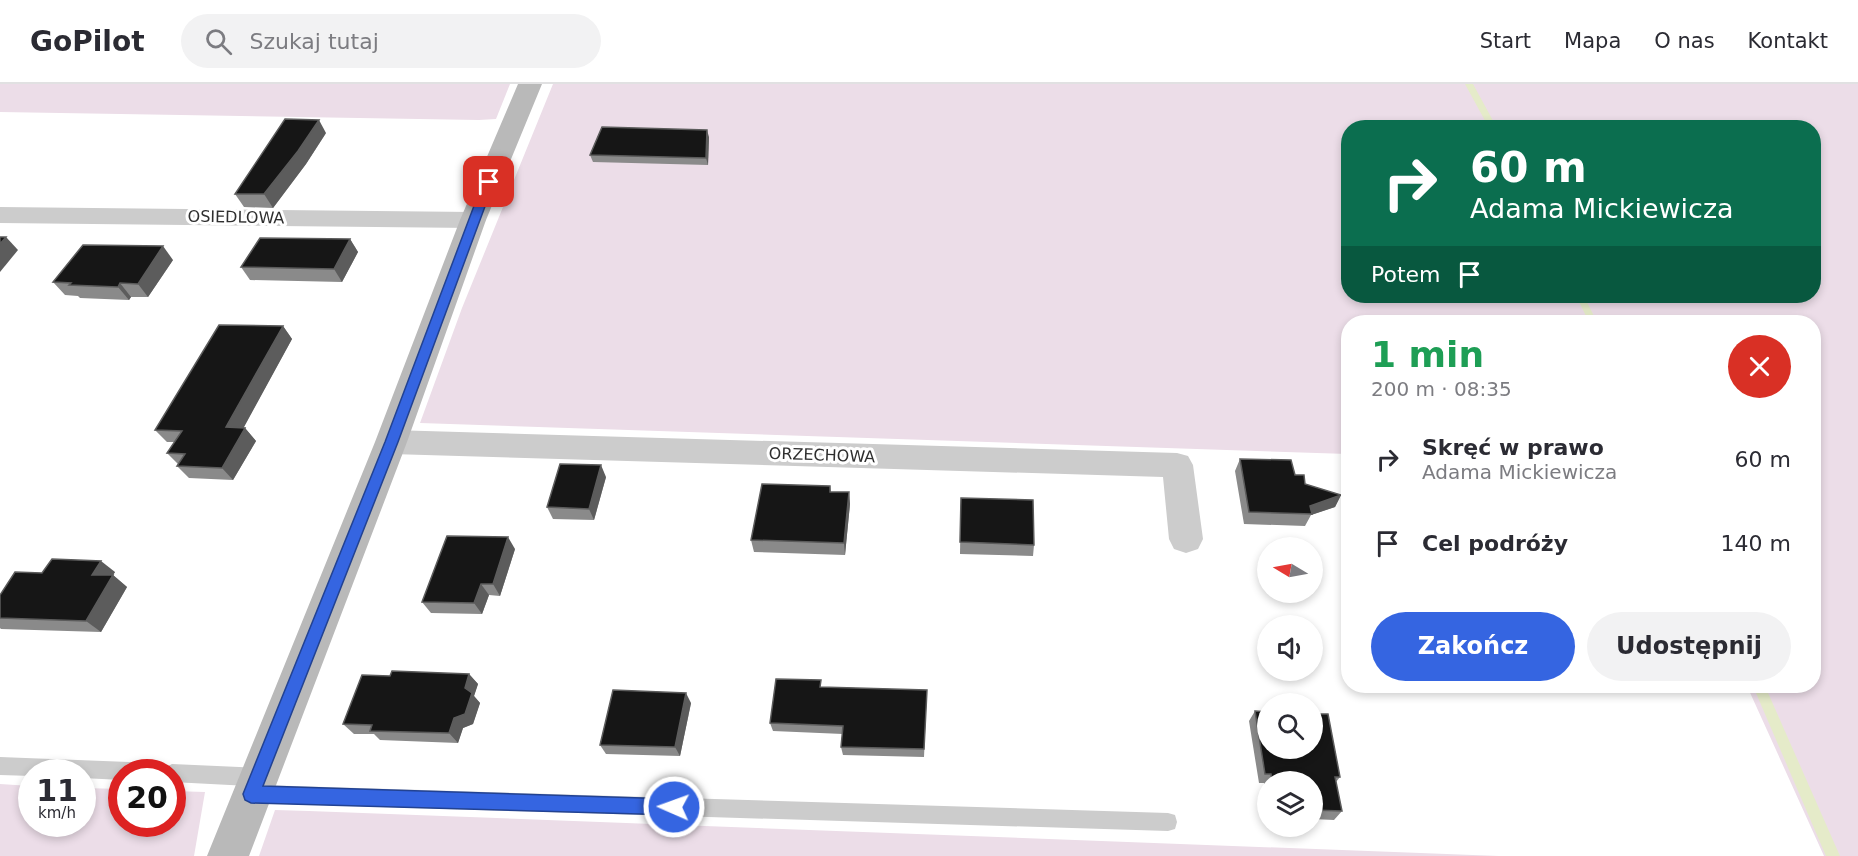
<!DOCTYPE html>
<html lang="pl">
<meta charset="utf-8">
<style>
body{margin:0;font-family:"DejaVu Sans",sans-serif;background:#f2f2f3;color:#2b2b33;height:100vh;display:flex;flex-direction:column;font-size:22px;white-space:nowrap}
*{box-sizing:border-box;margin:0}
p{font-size:20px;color:#7c7c81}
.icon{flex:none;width:33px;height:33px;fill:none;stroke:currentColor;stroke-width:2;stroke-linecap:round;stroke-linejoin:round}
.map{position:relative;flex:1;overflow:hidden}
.sheet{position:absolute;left:1341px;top:231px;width:480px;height:378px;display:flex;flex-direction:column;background:#fff;border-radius:24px;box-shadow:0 3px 9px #0003}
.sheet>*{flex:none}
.top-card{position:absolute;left:1341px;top:36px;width:480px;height:183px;border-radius:24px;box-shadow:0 3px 9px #0003;background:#0b6e4f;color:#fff;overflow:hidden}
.needle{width:39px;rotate:280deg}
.buttons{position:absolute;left:1257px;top:453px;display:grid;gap:12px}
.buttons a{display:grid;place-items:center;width:66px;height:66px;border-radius:50%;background:#fff;box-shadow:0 3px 9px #0003;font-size:30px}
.speed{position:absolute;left:18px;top:675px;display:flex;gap:12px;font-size:30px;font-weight:700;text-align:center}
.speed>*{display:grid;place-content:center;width:78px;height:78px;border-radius:50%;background:#fff;box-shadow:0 3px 9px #0003;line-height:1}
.speed small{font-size:15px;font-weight:400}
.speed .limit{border:9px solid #d22;background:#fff;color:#111}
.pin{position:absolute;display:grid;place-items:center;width:51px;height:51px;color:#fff;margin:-26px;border-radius:12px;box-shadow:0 3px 9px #0006}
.me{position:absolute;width:66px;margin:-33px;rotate:272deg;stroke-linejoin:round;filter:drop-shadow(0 0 4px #0008)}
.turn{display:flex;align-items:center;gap:21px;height:126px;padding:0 30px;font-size:27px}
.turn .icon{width:78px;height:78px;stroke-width:2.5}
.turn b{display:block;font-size:42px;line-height:51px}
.then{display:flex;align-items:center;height:57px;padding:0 30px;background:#0003;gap:12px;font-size:22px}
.round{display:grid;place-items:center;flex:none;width:63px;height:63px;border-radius:32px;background:#f2f2f3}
.summary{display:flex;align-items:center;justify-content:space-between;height:102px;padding:0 30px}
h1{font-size:36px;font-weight:700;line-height:45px;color:#1e9e55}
.cta{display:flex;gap:12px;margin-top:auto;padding:12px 30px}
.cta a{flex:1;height:69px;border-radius:36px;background:#3565e1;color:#fff;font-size:24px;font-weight:700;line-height:69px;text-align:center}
.cta a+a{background:#f2f2f3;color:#2b2b33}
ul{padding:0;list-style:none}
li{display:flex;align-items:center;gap:18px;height:84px;padding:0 30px}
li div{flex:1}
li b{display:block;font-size:22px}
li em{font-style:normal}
header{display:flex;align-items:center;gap:36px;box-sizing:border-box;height:84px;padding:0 30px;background:#fff;border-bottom:2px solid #e1e1e2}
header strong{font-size:28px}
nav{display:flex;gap:33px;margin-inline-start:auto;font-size:21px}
.search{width:420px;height:54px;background:#f2f2f3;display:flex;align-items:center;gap:15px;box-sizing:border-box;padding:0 21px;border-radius:33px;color:#7c7c81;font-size:22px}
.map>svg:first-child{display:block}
.green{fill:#ecdde8;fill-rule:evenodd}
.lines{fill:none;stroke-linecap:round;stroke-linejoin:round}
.stream{fill:#e5ebc9;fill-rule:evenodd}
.lane{fill:#ccc;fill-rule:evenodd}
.street{fill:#ccc;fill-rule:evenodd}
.secondary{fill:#b9b9b9;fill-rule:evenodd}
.wall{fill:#8a8a8a}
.shaded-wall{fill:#5c5c5c}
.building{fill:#161616;stroke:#5c5c5c;stroke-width:1.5}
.route{fill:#3565e1;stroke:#224292;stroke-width:1.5}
.labels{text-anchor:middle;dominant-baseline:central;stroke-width:6;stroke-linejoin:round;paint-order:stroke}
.street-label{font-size:16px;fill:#2f2f2f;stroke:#fff}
</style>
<header>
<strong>GoPilot</strong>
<div class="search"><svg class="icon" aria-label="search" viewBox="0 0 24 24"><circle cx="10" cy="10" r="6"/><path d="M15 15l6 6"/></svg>Szukaj tutaj</div>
<nav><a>Start</a><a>Mapa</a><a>O nas</a><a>Kontakt</a></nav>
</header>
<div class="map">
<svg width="1858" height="772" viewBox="0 0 1858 772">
<rect width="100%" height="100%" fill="#fff"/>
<g class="green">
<polygon points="0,0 510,0 496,35 479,36 0,28"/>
<path d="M553,0H1858V772H1824L1747,602H1814V238H1348V370L420,339L462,224ZM1348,44H1814V212H1348Z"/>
<polygon points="0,700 31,702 32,740 82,740 83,704 121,705 122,740 172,740 173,707 205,708 194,772 0,772"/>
<polygon points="275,726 309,727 1499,772 259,772"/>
</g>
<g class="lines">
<g class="stream">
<polygon points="1465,0 1473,0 1497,44 1489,44"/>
<polygon points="1576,212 1584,212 1597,238 1589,238"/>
<polygon points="1753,602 1765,602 1840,772 1826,772"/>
</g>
<polygon class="lane" points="0,673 155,679 161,682 164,687 166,683 172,680 259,684 265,687 268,693 265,699 261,701 1168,729 1175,731 1177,738 1175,745 1168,747 251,719 244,716 242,710 244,704 249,702 172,698 172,688 122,688 122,696 82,694 82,688 32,688 32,692 0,691"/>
<g class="street">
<polygon points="0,123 473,128 482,130 486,136 482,142 473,144 0,139"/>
<polygon points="391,346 1177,369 1188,372 1193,381 1203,455 1198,465 1186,469 1174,465 1169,455 1163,393 391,370 380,367 376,358 380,349"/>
</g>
<polygon class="secondary" points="518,0 542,0 486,136 407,358 249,772 207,772 375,358 460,136"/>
</g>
<g class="wall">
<polygon points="326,49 306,80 273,124 244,123 235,110"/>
<polygon points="709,53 708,81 593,78 590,71"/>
<polygon points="350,155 358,168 342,198 250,196 241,183"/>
<polygon points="173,176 148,213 131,213 129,216 80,214 78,212 65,211 53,198"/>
<polygon points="283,242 292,255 243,344 245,344 256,357 233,396 189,394 177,382 178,380 167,369 175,358 167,358 155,346"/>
<polygon points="1240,375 1295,391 1305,400 1341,411 1335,423 1311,431 1305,442 1244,440 1235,387"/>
<polygon points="606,393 594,436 553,435 547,423"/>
<polygon points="830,402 831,408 849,408 850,420 845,471 754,468 751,456"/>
<polygon points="961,414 1034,461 1033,472 960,470"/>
<polygon points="515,465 500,512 489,511 482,530 431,529 422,518"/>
<polygon points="115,488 113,491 127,503 101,548 1,545 0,544 0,511 42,489"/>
<polygon points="469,590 478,600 474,612 480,619 473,640 463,644 458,659 380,656 374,650 354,650 343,640 390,592"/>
<polygon points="822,603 927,606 924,673 843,671 841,663 843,650 773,647 770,639"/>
<polygon points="691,619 680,672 606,670 600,661"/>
<polygon points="1255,627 1340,693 1336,698 1342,727 1334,736 1312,735 1312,698 1268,698 1268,719 1264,699 1259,699 1249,637"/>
</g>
<g class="shaded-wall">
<polygon points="319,36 326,49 306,80 273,124 264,110"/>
<polygon points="707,46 709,53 708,81 706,74"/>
<polygon points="6,153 18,166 0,188 0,160"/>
<polygon points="350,155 358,168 342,198 334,185"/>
<polygon points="163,162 173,176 148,213 138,200"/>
<polygon points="120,199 131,213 129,216 118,203"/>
<polygon points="283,242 292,255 237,356 226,343"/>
<polygon points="245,344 256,357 233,396 222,384"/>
<polygon points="601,381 606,393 594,436 589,425"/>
<polygon points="849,408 850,420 845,471 844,459"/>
<polygon points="1341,411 1335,423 1311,431 1310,422"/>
<polygon points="508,453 515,465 500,512 493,500"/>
<polygon points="101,477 115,488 106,502 92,491"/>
<polygon points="113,491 127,503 101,548 86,537"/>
<polygon points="481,500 489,511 482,530 474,519"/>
<polygon points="469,590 478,600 474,612 480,619 473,640 463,644 458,659 449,649"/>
<polygon points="686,609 691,619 680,672 675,663"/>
</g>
<g class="building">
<polygon points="285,35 319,36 298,67 264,110 235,110"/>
<polygon points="602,43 707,46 706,74 590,71"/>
<polygon points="0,153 6,153 0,160"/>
<polygon points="260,154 350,155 334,185 241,183"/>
<polygon points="83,161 163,162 138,200 120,199 118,203 69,201 71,199 53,198"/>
<polygon points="219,241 283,242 226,343 245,344 222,384 177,382 185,370 167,369 182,347 155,346"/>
<polygon points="1240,375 1291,376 1295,391 1304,391 1305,400 1341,411 1310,422 1312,430 1249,428"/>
<polygon points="560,380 601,381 589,425 547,423"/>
<polygon points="762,400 830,402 830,408 849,408 844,459 751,456"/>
<polygon points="961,414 1033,416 1034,461 960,458"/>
<polygon points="447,452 508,453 493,500 481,500 474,519 422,518"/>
<polygon points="52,475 101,477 92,491 113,491 86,537 0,534 0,511 15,488 42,489"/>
<polygon points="392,587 469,590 465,604 472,609 465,630 454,634 449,649 370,647 372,641 343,640 362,591 390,592"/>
<polygon points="776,595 821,596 820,603 927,606 924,665 841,663 843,642 770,639"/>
<polygon points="613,606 686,609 675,663 600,661"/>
<polygon points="1255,627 1268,628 1268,664 1312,664 1312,627 1314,630 1328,630 1340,693 1335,693 1342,727 1312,726 1312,698 1272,698 1271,690 1265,690"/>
</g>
<polygon class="route" points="489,95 494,98 398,358 263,702 674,715 680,717 683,723 680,729 674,731 251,719 245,716 243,710 385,358 483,98"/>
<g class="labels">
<g class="street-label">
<text transform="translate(236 133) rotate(1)">OSIEDLOWA</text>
<text transform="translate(822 371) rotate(2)">ORZECHOWA</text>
</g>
</g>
</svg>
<div class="buttons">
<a><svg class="needle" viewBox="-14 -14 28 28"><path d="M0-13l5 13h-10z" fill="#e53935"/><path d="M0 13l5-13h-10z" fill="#7c7c81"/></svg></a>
<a><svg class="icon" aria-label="sound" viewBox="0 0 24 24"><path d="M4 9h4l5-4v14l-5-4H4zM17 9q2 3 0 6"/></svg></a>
<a><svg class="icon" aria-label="search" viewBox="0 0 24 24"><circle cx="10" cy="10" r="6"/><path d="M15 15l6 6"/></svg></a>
<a><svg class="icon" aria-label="layers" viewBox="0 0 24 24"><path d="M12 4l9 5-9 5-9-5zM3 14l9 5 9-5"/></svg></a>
</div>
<div class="speed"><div>11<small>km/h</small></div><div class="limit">20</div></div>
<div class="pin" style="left:489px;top:98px;background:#d93025"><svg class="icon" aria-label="arrive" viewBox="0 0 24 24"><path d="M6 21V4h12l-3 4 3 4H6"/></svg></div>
<svg class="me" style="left:674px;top:723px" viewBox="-20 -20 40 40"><circle r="17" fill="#3565e1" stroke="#fff" stroke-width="3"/><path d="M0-11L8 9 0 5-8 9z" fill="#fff"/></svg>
<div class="top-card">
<div class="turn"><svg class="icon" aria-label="right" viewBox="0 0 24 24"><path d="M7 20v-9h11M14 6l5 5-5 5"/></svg><div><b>60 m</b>Adama Mickiewicza</div></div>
<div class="then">Potem<svg class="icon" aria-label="arrive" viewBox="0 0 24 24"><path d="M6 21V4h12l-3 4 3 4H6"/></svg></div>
</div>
<section class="sheet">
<div class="summary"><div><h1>1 min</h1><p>200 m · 08:35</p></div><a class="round" style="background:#d93025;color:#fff"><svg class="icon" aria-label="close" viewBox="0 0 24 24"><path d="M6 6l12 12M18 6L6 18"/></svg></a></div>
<ul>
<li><svg class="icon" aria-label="right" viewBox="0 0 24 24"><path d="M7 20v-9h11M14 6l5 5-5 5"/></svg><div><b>Skręć w prawo</b><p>Adama Mickiewicza</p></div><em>60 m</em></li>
<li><svg class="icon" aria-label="arrive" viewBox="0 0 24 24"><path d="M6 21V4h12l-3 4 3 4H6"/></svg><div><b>Cel podróży</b></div><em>140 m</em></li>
</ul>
<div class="cta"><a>Zakończ</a><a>Udostępnij</a></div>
</section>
</div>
